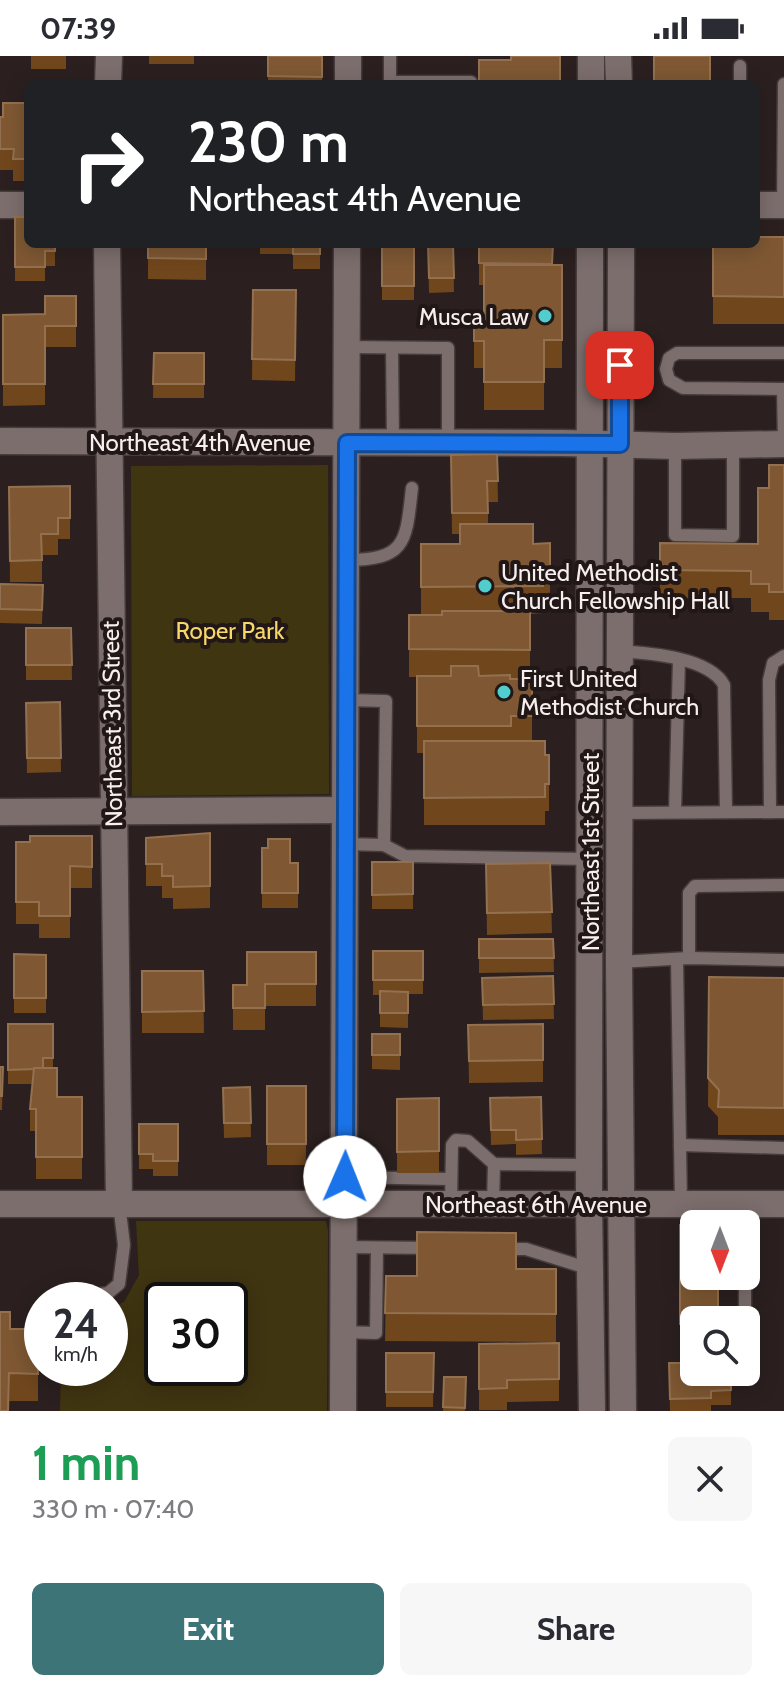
<!DOCTYPE html>
<meta charset="utf-8">
<style>
body{margin:0;font-family:Cabin,sans-serif;background:#f7f7f7;color:#2b2b33;height:100vh;display:flex;flex-direction:column;font-size:30px;white-space:nowrap}
*{box-sizing:border-box;margin:0}
p{font-size:26px;color:#7c7c81}
.icon{flex:none;width:44px;height:44px;fill:none;stroke:currentColor;stroke-width:2;stroke-linecap:round;stroke-linejoin:round}
.map{position:relative;height:1355px;overflow:hidden}
.details{display:flex;flex-direction:column;background:#fff;flex:1}
.details>*{flex:none}
.guide{position:absolute;left:24px;top:24px;width:736px;height:168px;border-radius:12px;box-shadow:0 4px 20px #0003;background:#202124;color:#fff;overflow:hidden}
.needle{width:52px;rotate:180deg}
.buttons{position:absolute;left:680px;top:1154px;display:grid;gap:16px}
.buttons a{display:grid;place-items:center;width:80px;height:80px;border-radius:12px;background:#fff;box-shadow:0 4px 20px #0003;font-size:40px}
.speed{position:absolute;left:24px;top:1226px;display:flex;gap:16px;font-size:40px;font-weight:700;text-align:center}
.speed>*{display:grid;place-content:center;width:104px;height:104px;border-radius:50%;background:#fff;box-shadow:0 4px 20px #0003;line-height:1}
.speed small{font-size:20px;font-weight:400}
.speed .limit{border:4px solid #111;border-radius:12px;background:#fff;color:#111}
.pin{position:absolute;display:grid;place-items:center;width:68px;height:68px;color:#fff;margin:-34px;border-radius:16px;box-shadow:0 4px 12px #0006}
.me{position:absolute;width:88px;margin:-44px;rotate:1deg;stroke-linejoin:round;filter:drop-shadow(0 0 6px #0008)}
.turn{display:flex;align-items:center;gap:28px;height:168px;padding:0 32px;font-size:36px}
.turn .icon{width:104px;height:104px;stroke-width:2.5}
.turn b{display:block;font-size:56px;line-height:68px}
.round{display:grid;place-items:center;flex:none;width:84px;height:84px;border-radius:12px;background:#f7f7f7}
.overview{display:flex;align-items:center;justify-content:space-between;height:136px;padding:0 32px}
h1{font-size:48px;font-weight:700;line-height:60px;color:#1e9e55}
.action{display:flex;gap:16px;margin-top:auto;padding:16px 32px}
.action a{flex:1;height:92px;border-radius:12px;background:#3d7478;color:#fff;font-size:32px;font-weight:700;line-height:92px;text-align:center}
.action a+a{background:#f7f7f7;color:#2b2b33}
.status{display:flex;justify-content:space-between;align-items:center;height:56px;padding:0 40px;background:#fff;direction:ltr}
.status svg{height:22px;fill:currentColor}
.map>svg:first-child{display:block}
.green{fill:#403511;fill-rule:evenodd}
.lines{fill:none;stroke-linecap:round;stroke-linejoin:round}
.service-casing{stroke:#453c3b;stroke-width:15}
.minor-casing{stroke:#453c3b;stroke-width:29}
.service{stroke:#7c6e6d;stroke-width:12}
.minor{stroke:#7c6e6d;stroke-width:26}
.wall{fill:#70461d}
.building{fill:#7f5833;stroke:#927050;stroke-width:2}
.route-casing{stroke:#114b97;stroke-width:20}
.route{stroke:#1a73e8;stroke-width:14}
.poi-dot{fill:#52cdcd;stroke:#211716;stroke-width:3}
.labels{text-anchor:middle;dominant-baseline:central;stroke-width:8;stroke-linejoin:round;paint-order:stroke}
.poi-label{font-size:24px;fill:#f7efee;stroke:#211716;text-anchor:start}
.street-label{font-size:24px;fill:#f7efee;stroke:#211716}
.park-label{font-size:24px;fill:#f8d869;stroke:#211716}
</style>
<div class="status"><b>07:39</b><svg viewBox="0 0 49 12"><path d="M0 12V9h3v3zM5 12V6h3v6zM10 12V3h3v9zM15 12V0h3v12zM26 1h20v11H26zM47 4h2v5h-2z"/></svg></div>
<div class="map">
<svg width="784" height="1355" viewBox="0 0 784 1355">
<rect width="100%" height="100%" fill="#2b201f"/>
<g class="green">
<polygon points="328,409 329,738 132,740 131,410"/>
<path d="M136,1165H326L328,1175L327,1355H60L61,1312H110V1252L124,1246L139,1219ZM162,1244H230V1312H162Z"/>
</g>
<g class="lines">
<g class="service-casing">
<g id="service">
<polyline points="390,0 390,26 471,26"/>
<polyline points="740,28 740,10"/>
<polyline points="783,149 784,28"/>
<polyline points="347,291 448,292 448,387"/>
<polyline points="392,292 393,387"/>
<polyline points="784,297 677,297 669,302 666,313 669,324 683,332 784,333"/>
<polyline points="783,333 784,388"/>
<polyline points="675,390 675,479 733,480 733,389"/>
<path d="M347,504C407,504 406,485 412,432"/>
<path d="M619,595C648,597 709,601 724,629L726,756"/>
<polyline points="346,644 386,645 384,789 405,800 591,803"/>
<polyline points="675,756 679,604"/>
<polyline points="770,756 769,624 773,607 784,600"/>
<polyline points="619,757 784,756"/>
<polyline points="345,788 384,789"/>
<polyline points="689,902 689,837 695,830 784,829"/>
<polyline points="677,903 680,1089"/>
<polyline points="619,906 689,902 784,904"/>
<polyline points="345,1121 450,1123"/>
<polyline points="451,1148 452,1089 456,1084 468,1085 494,1108"/>
<polyline points="493,1148 494,1108 589,1109"/>
<polyline points="681,1148 680,1089 784,1092"/>
<polyline points="343,1191 434,1192"/>
<polyline points="500,1193 526,1193 590,1213"/>
<polyline points="745,1220 745,1264"/>
<polyline points="87,1240 108,1237 119,1228 124,1189 119,1147"/>
<polyline points="343,1276 376,1277 377,1192"/>
</g>
</g>
<g class="minor-casing">
<g id="minor">
<polyline points="348,0 348,28"/>
<polyline points="618,0 619,28"/>
<polyline points="108,28 109,0"/>
<polyline points="591,28 591,0"/>
<polyline points="0,149 28,149"/>
<polyline points="756,149 784,149"/>
<polyline points="107,188 119,1147"/>
<polyline points="590,188 589,1147 592,1355"/>
<polyline points="621,188 619,906 623,1355"/>
<polyline points="0,385 564,387 675,390 784,388"/>
<polyline points="0,756 345,754"/>
<polyline points="0,1148 784,1148"/>
<polyline points="343,1355 347,188"/>
</g>
</g>
<use href="#service" class="service"/>
<use href="#minor" class="minor"/>
</g>
<g class="wall">
<rect x="31" y="0" width="35" height="13"/>
<rect x="149" y="0" width="45" height="8"/>
<rect x="268" y="0" width="54" height="28"/>
<polygon points="28,47 28,125 13,125 13,114 0,114 0,61 3,61"/>
<polygon points="15,161 55,188 55,210 45,210 45,225 15,225"/>
<polygon points="784,181 784,268 713,268 713,188"/>
<polygon points="148,188 206,188 206,224 148,223"/>
<polygon points="260,188 320,188 320,213 293,213 293,198 260,198"/>
<rect x="382" y="188" width="32" height="56"/>
<polygon points="428,188 453,188 454,236 429,237"/>
<polygon points="479,188 553,188 553,209 562,209 562,312 544,312 544,354 484,354 484,312 474,312 474,257 484,257 484,229 479,229"/>
<polygon points="253,234 296,234 295,325 252,324"/>
<polygon points="76,240 76,291 45,291 45,349 3,350 3,259 45,258"/>
<polygon points="154,297 204,297 204,342 153,342"/>
<polygon points="497,398 498,446 488,446 488,468 533,488 550,487 550,544 543,544 543,557 530,558 530,622 510,622 510,623 532,623 532,685 545,699 549,699 549,755 545,755 545,769 424,769 424,697 417,697 417,621 409,621 409,559 442,558 421,558 421,488 460,488 460,478 452,478 451,399"/>
<polygon points="784,409 784,564 769,564 769,556 751,556 751,542 660,542 660,487 758,488 769,432"/>
<polygon points="70,430 70,483 58,483 58,499 42,499 42,526 10,526 9,431"/>
<polygon points="0,528 43,529 42,568 0,567"/>
<polygon points="26,572 71,572 72,624 26,624"/>
<polygon points="60,646 61,716 27,717 26,647"/>
<polygon points="210,777 210,852 173,853 173,842 162,842 162,830 146,830 146,782"/>
<polygon points="92,780 92,832 70,832 70,882 39,882 39,868 16,868 16,786 30,786"/>
<polygon points="262,792 290,807 298,807 298,852 262,852"/>
<rect x="372" y="806" width="41" height="47"/>
<polygon points="550,807 552,877 487,879 486,808"/>
<polygon points="479,883 553,883 554,916 479,917"/>
<polygon points="373,895 423,895 423,938 408,938 408,972 380,971 380,939 373,939"/>
<polygon points="316,896 316,950 265,950 265,974 233,974 233,929 247,929"/>
<polygon points="14,898 46,899 46,957 14,957"/>
<polygon points="142,915 203,915 204,977 142,977"/>
<polygon points="553,920 554,963 483,964 482,922"/>
<polygon points="709,921 784,922 784,1079 718,1079 718,1061 708,1050"/>
<polygon points="8,968 53,968 53,1012 57,1041 82,1041 82,1123 36,1123 36,1075 30,1075 30,1053 33,1028 8,1028"/>
<polygon points="543,968 543,1026 469,1027 468,969"/>
<polygon points="372,978 400,978 400,1014 372,1013"/>
<polygon points="0,1011 3,1011 2,1054 0,1054"/>
<rect x="267" y="1030" width="39" height="79"/>
<polygon points="250,1031 251,1081 224,1082 223,1032"/>
<polygon points="541,1041 542,1098 516,1099 516,1088 491,1089 490,1042"/>
<polygon points="439,1042 439,1117 397,1117 397,1043"/>
<polygon points="139,1068 178,1068 178,1120 153,1120 153,1113 139,1113"/>
<polygon points="680,1169 694,1264 694,1289 680,1289"/>
<polygon points="516,1213 556,1213 556,1286 385,1285 386,1220 417,1220"/>
<polygon points="10,1273 38,1318 38,1345 9,1345 9,1355"/>
<polygon points="559,1287 559,1345 507,1346 507,1354 479,1354 479,1288"/>
<polygon points="386,1297 434,1297 433,1351 386,1351"/>
<polygon points="669,1307 694,1316 731,1316 731,1349 711,1349 711,1355 670,1355"/>
<polygon points="444,1321 466,1321 465,1355 443,1355"/>
</g>
<g class="building">
<polygon points="268,0 322,0 322,21 268,20"/>
<polygon points="511,0 560,0 560,28 479,28 479,4 511,4"/>
<rect x="654" y="0" width="56" height="28"/>
<polygon points="3,47 28,47 28,103 13,103 14,93 0,93 0,61 3,61"/>
<polygon points="15,161 28,161 28,188 55,188 55,195 45,195 45,211 15,211"/>
<polygon points="756,181 784,181 784,241 713,240 713,188 756,188"/>
<polygon points="148,188 206,188 206,203 148,202"/>
<rect x="293" y="188" width="27" height="10"/>
<rect x="382" y="188" width="32" height="42"/>
<polygon points="428,188 453,188 454,222 429,222"/>
<polygon points="479,188 553,188 552,208 479,207"/>
<polygon points="484,209 562,209 562,284 544,284 544,326 484,326 484,285 474,285 474,257 484,257"/>
<polygon points="253,234 296,234 295,304 252,303"/>
<polygon points="45,240 76,240 76,270 45,270 45,328 3,328 3,259 45,258"/>
<polygon points="154,297 204,297 204,328 153,328"/>
<polygon points="497,398 498,425 487,425 488,457 452,457 451,399"/>
<polygon points="769,409 784,409 784,536 769,536 769,528 751,528 751,515 660,514 660,487 758,488 758,432 769,432"/>
<polygon points="70,430 70,462 58,462 58,478 41,478 42,504 10,505 9,431"/>
<polygon points="460,468 533,468 533,488 550,487 550,517 543,517 543,530 421,531 421,488 460,488"/>
<polygon points="0,528 43,529 42,554 0,553"/>
<polygon points="442,555 530,555 530,594 409,593 409,559 442,559"/>
<polygon points="26,572 71,572 72,609 26,609"/>
<polygon points="451,610 478,610 479,620 510,619 510,623 532,623 532,660 511,660 511,670 417,670 417,620 451,620"/>
<polygon points="60,646 61,702 27,702 26,647"/>
<polygon points="424,685 545,685 545,699 549,699 549,728 545,728 545,741 424,742"/>
<polygon points="210,777 210,830 173,831 173,820 162,820 162,808 146,808 146,782"/>
<polygon points="30,780 92,780 92,811 70,810 70,860 39,860 39,846 16,846 16,786 30,786"/>
<polygon points="268,783 290,783 290,807 298,807 298,837 262,837 262,792 268,792"/>
<polygon points="372,806 413,806 413,838 372,839"/>
<polygon points="550,807 552,856 487,857 486,808"/>
<polygon points="479,883 553,883 554,902 479,902"/>
<rect x="373" y="895" width="50" height="29"/>
<polygon points="247,896 316,896 316,928 265,928 265,952 233,952 233,929 247,929"/>
<polygon points="14,898 46,899 46,942 14,942"/>
<polygon points="142,915 203,915 204,955 142,956"/>
<polygon points="553,920 554,948 483,949 482,922"/>
<polygon points="709,921 784,922 784,1052 718,1051 719,1034 708,1022"/>
<polygon points="380,935 408,936 408,957 380,957"/>
<polygon points="8,968 53,968 53,1002 43,1002 43,1012 34,1012 34,1013 8,1014"/>
<polygon points="543,968 543,1004 469,1005 468,969"/>
<rect x="372" y="978" width="28" height="21"/>
<polygon points="0,1011 3,1011 2,1040 0,1040"/>
<polygon points="34,1012 57,1012 57,1041 82,1041 82,1101 36,1101 36,1053 30,1053"/>
<rect x="267" y="1030" width="39" height="58"/>
<polygon points="250,1031 251,1067 224,1067 223,1032"/>
<polygon points="541,1041 542,1083 516,1084 516,1074 491,1074 490,1042"/>
<polygon points="439,1042 439,1095 397,1096 397,1043"/>
<polygon points="139,1068 178,1068 178,1105 153,1105 153,1098 139,1098"/>
<polygon points="680,1169 694,1169 694,1220 718,1220 718,1264 694,1264 694,1268 680,1268"/>
<polygon points="417,1176 516,1177 516,1213 556,1213 556,1258 385,1257 386,1220 417,1220"/>
<polygon points="0,1256 10,1256 10,1273 36,1273 38,1318 9,1317 8,1355 0,1355"/>
<polygon points="559,1287 559,1323 507,1324 507,1332 479,1333 479,1288"/>
<polygon points="386,1297 434,1297 433,1336 386,1336"/>
<polygon points="689,1302 694,1302 694,1316 731,1316 731,1334 711,1335 711,1342 670,1343 669,1307 689,1307"/>
<polygon points="444,1321 466,1321 465,1352 443,1351"/>
</g>
<g class="lines">
<g class="route-casing">
<polyline id="route" points="345,1121 347,387 620,388 620,309"/>
</g>
<use href="#route" class="route"/>
</g>
<g class="poi-dot">
<circle cx="545" cy="260" r="8"/>
<circle cx="485" cy="530" r="8"/>
<circle cx="504" cy="636" r="8"/>
</g>
<g class="labels">
<g class="poi-label">
<text x="529" y="260" text-anchor="end">Musca Law</text>
<text x="501" y="516">United Methodist<tspan x="501" dy="28">Church Fellowship Hall</tspan></text>
<text x="520" y="622">First United<tspan x="520" dy="28">Methodist Church</tspan></text>
</g>
<g class="street-label">
<text x="200" y="386">Northeast 4th Avenue</text>
<text transform="translate(112 668) rotate(-91)">Northeast 3rd Street</text>
<text transform="translate(590 796) rotate(-90)">Northeast 1st Street</text>
<text x="536" y="1148">Northeast 6th Avenue</text>
</g>
<g class="park-label">
<text x="230" y="574">Roper Park</text>
</g>
</g>
</svg>
<div class="buttons">
<a><svg class="needle" viewBox="-14 -14 28 28"><path d="M0-13l5 13h-10z" fill="#e53935"/><path d="M0 13l5-13h-10z" fill="#7c7c81"/></svg></a>
<a><svg class="icon" aria-label="search" viewBox="0 0 24 24"><circle cx="10" cy="10" r="6"/><path d="M15 15l6 6"/></svg></a>
</div>
<div class="speed"><div>24<small>km/h</small></div><div class="limit">30</div></div>
<div class="pin" style="left:620px;top:309px;background:#d93025"><svg class="icon" aria-label="arrive" viewBox="0 0 24 24"><path d="M6 21V4h12l-3 4 3 4H6"/></svg></div>
<svg class="me" style="left:345px;top:1121px" viewBox="-20 -20 40 40"><circle r="19" fill="#fff"/><path d="M0-13L10 11 0 6-10 11z" fill="#1a73e8"/></svg>
<div class="guide">
<div class="turn"><svg class="icon" aria-label="right" viewBox="0 0 24 24"><path d="M7 20v-9h11M14 6l5 5-5 5"/></svg><div><b>230 m</b>Northeast 4th Avenue</div></div>
</div>
</div>
<section class="details">
<div class="overview"><div><h1>1 min</h1><p>330 m · 07:40</p></div><a class="round"><svg class="icon" aria-label="close" viewBox="0 0 24 24"><path d="M6 6l12 12M18 6L6 18"/></svg></a></div>
<div class="action"><a>Exit</a><a>Share</a></div>
</section>
